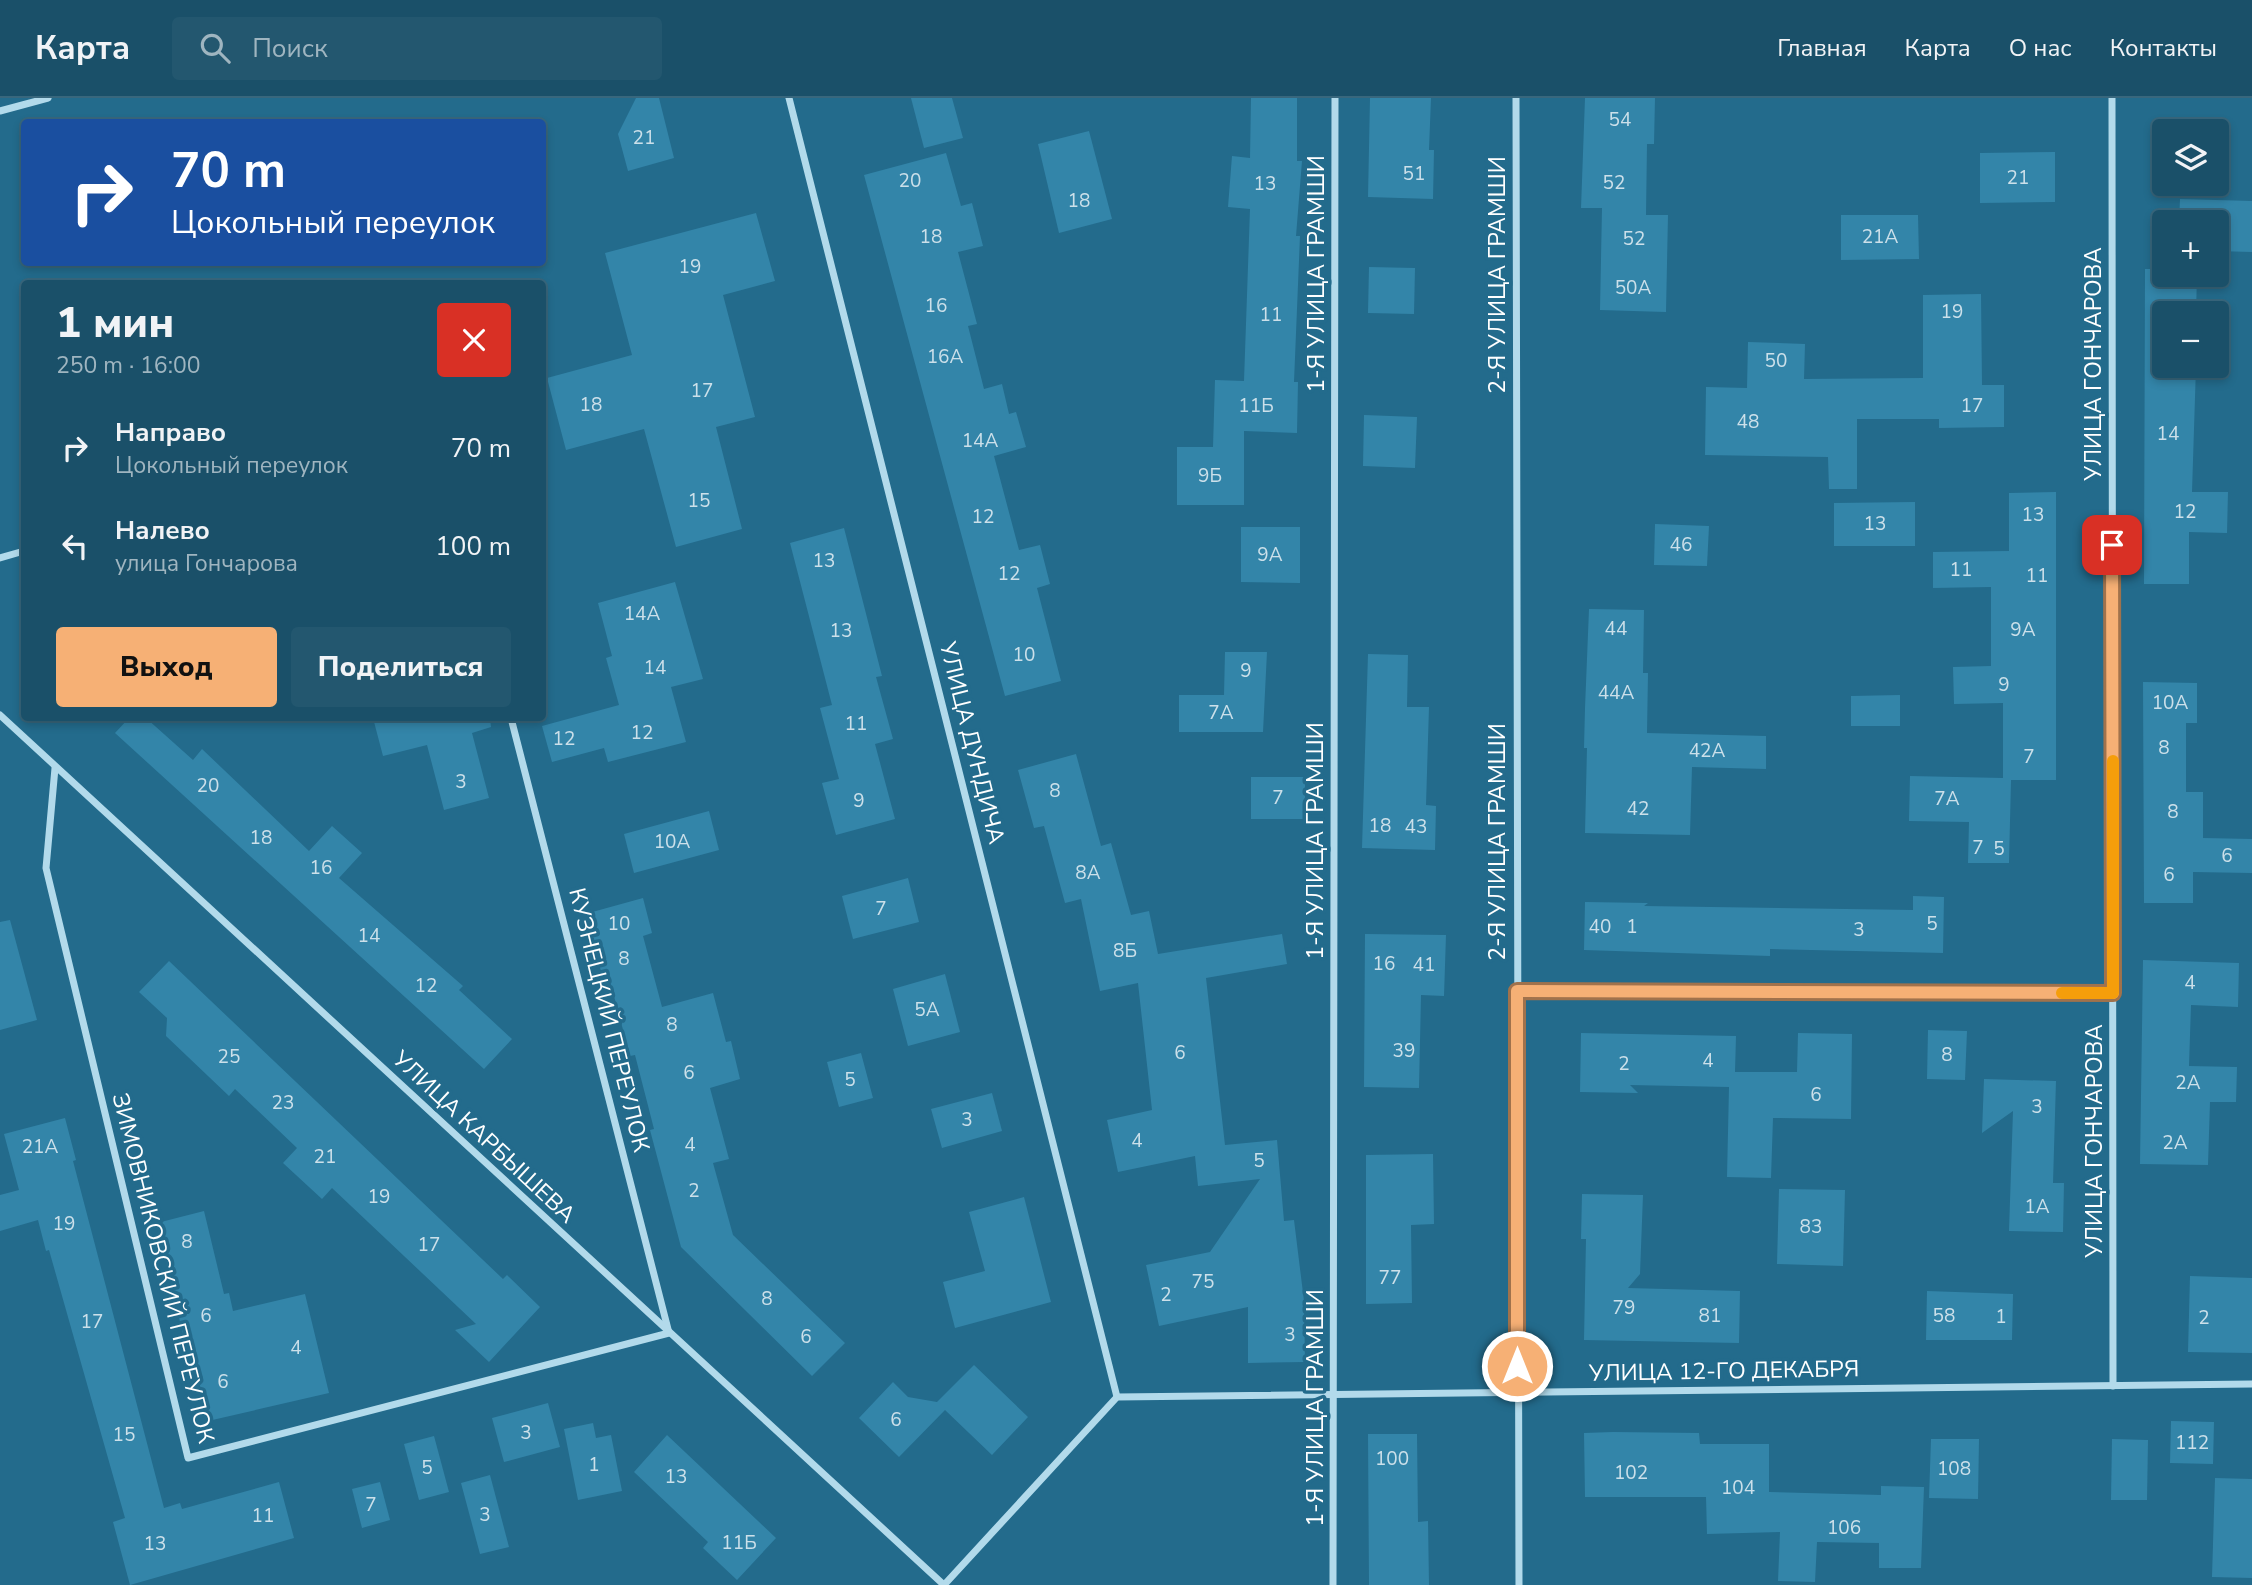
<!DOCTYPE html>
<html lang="ru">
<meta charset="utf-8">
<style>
body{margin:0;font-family:"Nunito Sans",sans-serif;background:#23576f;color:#f1f3f6;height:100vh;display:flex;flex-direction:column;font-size:26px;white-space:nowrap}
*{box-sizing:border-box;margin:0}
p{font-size:23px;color:#9fb5c0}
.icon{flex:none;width:38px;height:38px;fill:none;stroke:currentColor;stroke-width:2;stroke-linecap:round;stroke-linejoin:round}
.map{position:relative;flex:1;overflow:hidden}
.side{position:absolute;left:21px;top:182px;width:525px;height:441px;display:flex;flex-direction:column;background:#1a5069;border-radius:7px;box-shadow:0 4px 10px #0003,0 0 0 2px #38677d}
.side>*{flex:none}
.hud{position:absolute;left:21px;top:21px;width:525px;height:147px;border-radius:7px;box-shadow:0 4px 10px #0003,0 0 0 2px #38677d;background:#1a4fa0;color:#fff;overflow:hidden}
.tools{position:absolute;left:2152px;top:21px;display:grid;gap:14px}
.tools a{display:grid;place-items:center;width:77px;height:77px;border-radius:7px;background:#1a5069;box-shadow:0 4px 10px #0003,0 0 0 2px #38677d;font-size:35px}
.pin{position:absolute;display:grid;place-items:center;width:60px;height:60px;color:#fff;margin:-30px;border-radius:14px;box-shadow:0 4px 10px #0006}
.me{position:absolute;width:77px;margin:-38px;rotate:0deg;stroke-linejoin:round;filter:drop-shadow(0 0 5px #0008)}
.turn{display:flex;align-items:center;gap:24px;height:147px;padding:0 35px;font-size:32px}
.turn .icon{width:91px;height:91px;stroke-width:2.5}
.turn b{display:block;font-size:49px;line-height:60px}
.round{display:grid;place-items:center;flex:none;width:74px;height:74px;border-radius:7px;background:#23576f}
.headline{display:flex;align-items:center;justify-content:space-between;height:119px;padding:0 35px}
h1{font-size:42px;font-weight:800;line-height:52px}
.primary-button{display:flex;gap:14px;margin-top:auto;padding:14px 35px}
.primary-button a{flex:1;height:80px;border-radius:7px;background:#f6b075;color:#111;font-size:28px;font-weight:800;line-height:80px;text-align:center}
.primary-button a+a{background:#23576f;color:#f1f3f6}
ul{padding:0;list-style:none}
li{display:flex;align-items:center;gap:21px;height:98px;padding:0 35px}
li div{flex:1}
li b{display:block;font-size:26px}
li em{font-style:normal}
header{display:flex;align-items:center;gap:42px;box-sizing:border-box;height:98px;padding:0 35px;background:#1a5069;border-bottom:2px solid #38677d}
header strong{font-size:33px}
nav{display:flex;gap:38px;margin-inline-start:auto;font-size:24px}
.search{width:490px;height:63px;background:#23576f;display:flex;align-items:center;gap:18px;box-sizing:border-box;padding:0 24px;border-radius:7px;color:#9fb5c0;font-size:26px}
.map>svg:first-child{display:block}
.building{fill:#3385a9}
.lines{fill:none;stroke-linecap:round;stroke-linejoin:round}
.street{stroke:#b2daeb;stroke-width:7}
.route-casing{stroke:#a0724c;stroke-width:18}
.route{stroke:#f6b075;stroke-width:12}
.slow{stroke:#f59e0b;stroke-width:12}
.labels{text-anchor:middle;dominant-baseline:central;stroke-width:7;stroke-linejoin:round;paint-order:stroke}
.number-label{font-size:19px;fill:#cce0ea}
.street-label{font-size:23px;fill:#fff;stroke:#236b8c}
</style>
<header>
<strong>Карта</strong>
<div class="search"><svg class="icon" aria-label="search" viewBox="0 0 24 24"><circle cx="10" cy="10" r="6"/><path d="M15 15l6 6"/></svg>Поиск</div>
<nav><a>Главная</a><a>Карта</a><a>О нас</a><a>Контакты</a></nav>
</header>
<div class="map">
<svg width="2252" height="1487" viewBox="0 0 2252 1487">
<rect width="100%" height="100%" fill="#236b8c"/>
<g class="building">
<polygon points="636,0 659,0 674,60 628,73 618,36"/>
<polygon points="911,0 952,0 963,40 924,50"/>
<polygon points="1251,0 1297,0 1297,63 1302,63 1296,138 1300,138 1294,284 1298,284 1297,335 1244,333 1244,407 1177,407 1177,349 1213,349 1215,282 1244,283 1250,111 1228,109 1232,58 1250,60"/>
<polygon points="1370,0 1431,0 1429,52 1434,52 1433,101 1368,99"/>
<polygon points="1585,0 1655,0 1654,46 1647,46 1646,117 1668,117 1666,214 1600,212 1602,110 1581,110"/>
<polygon points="1089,33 1112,121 1059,135 1038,46"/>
<polygon points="2055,54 2055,104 1980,105 1980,55"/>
<polygon points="946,55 961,108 972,105 983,148 958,154 977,226 968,228 984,291 1002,286 1009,316 1016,314 1026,349 994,358 1019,452 1040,447 1050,486 1037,490 1061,583 1005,598 864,77"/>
<polygon points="2180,101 2252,103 2252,154 2217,153 2217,124 2179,124"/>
<polygon points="756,115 775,183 723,197 755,319 716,329 742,431 676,449 644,331 566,352 547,280 632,257 605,155"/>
<polygon points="1841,117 1918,117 1919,161 1841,162"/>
<polygon points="1369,169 1415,170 1414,216 1368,215"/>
<polygon points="2145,171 2165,171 2165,177 2197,177 2196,215 2165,215 2165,268 2196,268 2192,394 2228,394 2227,435 2189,434 2189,486 2144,486"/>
<polygon points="1981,196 1982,287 2004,287 2004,329 1939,330 1939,321 1857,321 1857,391 1829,391 1828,359 1705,357 1706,289 1747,290 1748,244 1805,246 1804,281 1923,280 1923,197"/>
<polygon points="1364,317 1417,319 1415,370 1363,368"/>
<polygon points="2056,394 2056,682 2011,682 2009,765 1968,765 1969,724 1909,723 1910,678 2003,680 2003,605 1954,606 1953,569 1991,568 1991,489 1933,490 1933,454 2009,453 2009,395"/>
<polygon points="1915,404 1915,448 1834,448 1834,405"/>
<polygon points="1655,426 1709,428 1707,468 1654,467"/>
<polygon points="1241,429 1300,429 1300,485 1241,484"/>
<polygon points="844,430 882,578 876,579 893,641 875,646 895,721 836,737 822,685 839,681 820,610 832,607 790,445"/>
<polygon points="675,484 703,581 671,589 686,644 608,664 604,650 552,664 542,628 619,607 606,560 612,558 598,505"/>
<polygon points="1589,511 1644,512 1643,575 1648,575 1647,635 1766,638 1766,671 1692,669 1690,737 1585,735 1587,650 1584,650 1585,610"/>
<polygon points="1225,554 1267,554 1263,634 1179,634 1179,597 1224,597"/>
<polygon points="1368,556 1408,557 1407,609 1429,609 1426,707 1436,708 1435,752 1362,750"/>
<polygon points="2143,584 2197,585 2197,625 2186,625 2186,694 2203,694 2203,740 2252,741 2252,775 2193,774 2193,805 2144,805"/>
<polygon points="1900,597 1900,628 1851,628 1851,598"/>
<polygon points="129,620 146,620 193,662 202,651 309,753 332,728 362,755 339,780 463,888 459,892 512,941 484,971 115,635"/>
<polygon points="373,620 490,620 491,629 472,635 489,700 444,712 427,647 383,658"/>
<polygon points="1076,656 1101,748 1111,745 1131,817 1149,813 1158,856 1282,836 1287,866 1206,880 1225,1047 1277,1042 1284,1123 1294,1122 1304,1203 1305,1264 1248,1265 1248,1209 1159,1228 1146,1167 1210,1154 1260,1081 1198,1088 1195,1058 1118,1074 1107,1022 1152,1012 1138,885 1100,893 1081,801 1065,805 1044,728 1034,730 1018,672"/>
<rect x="1251" y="679" width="54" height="42"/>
<polygon points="709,713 719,752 634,775 624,736"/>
<polygon points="908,780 919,824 853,841 842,798"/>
<polygon points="1913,798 1944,799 1943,855 1770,851 1770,858 1584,852 1585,804 1648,805 1644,808 1913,812"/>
<polygon points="643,800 652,835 643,838 662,909 713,895 726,944 731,943 740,981 710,990 729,1061 713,1065 733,1137 845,1245 812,1278 681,1149 650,1032 654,1031 635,957 630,958 610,883 604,884 585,816"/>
<polygon points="10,822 37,922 0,932 0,824"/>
<polygon points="1365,836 1446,837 1444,898 1421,897 1419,990 1364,989"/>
<polygon points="2143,862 2239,865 2238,909 2191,907 2189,968 2237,969 2236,1004 2210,1004 2208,1067 2140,1066"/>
<polygon points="169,863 503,1181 507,1177 540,1209 489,1264 455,1232 476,1226 332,1090 322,1101 283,1065 297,1050 235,991 229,998 166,938 167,920 139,894"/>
<polygon points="945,876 960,934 908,948 893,891"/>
<polygon points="1928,932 1967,933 1965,982 1927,981"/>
<polygon points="1581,935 1736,938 1735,974 1797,974 1798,935 1852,936 1851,1021 1773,1020 1771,1080 1727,1079 1729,989 1630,987 1638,995 1580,994"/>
<polygon points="861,955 873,1000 839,1009 827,964"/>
<polygon points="1984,981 2056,983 2053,1085 2064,1085 2063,1134 2009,1133 2013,1013 1982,1035"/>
<polygon points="992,995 1002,1033 942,1050 931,1011"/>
<polygon points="65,1020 76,1062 73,1063 164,1410 180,1405 182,1411 279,1384 294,1440 130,1487 113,1424 125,1420 49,1152 46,1153 38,1122 0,1133 0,1097 19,1092 4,1036"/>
<polygon points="1433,1056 1434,1126 1411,1127 1412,1205 1366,1206 1366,1057"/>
<polygon points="1779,1091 1845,1092 1843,1168 1777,1166"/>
<polygon points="1582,1096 1643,1097 1640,1176 1628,1190 1740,1193 1739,1245 1584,1242 1586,1141 1581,1141"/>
<polygon points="1024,1099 1051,1204 955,1230 943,1184 985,1173 969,1114"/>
<polygon points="204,1113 224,1196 229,1195 233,1213 305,1196 329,1295 208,1323 189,1240 184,1241 157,1125"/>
<polygon points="2190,1178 2252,1180 2252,1255 2188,1254"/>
<polygon points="1927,1193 2013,1196 2012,1242 1926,1242"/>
<polygon points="974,1267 1028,1319 992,1357 945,1312 899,1359 859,1320 893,1284 908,1299 937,1304"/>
<polygon points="548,1305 560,1349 504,1364 492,1320"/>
<polygon points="2171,1323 2214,1324 2213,1366 2170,1365"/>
<polygon points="593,1325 596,1340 611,1337 622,1393 578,1402 564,1331"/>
<polygon points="1613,1334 1699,1335 1700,1346 1769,1346 1769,1394 1881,1397 1881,1388 1924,1389 1921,1470 1879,1470 1879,1445 1817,1444 1815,1484 1778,1483 1780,1434 1707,1436 1706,1399 1585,1399 1584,1335"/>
<polygon points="1368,1336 1417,1336 1418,1424 1428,1423 1429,1487 1369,1487"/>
<polygon points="667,1337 776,1440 737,1482 703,1450 708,1444 634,1374"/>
<polygon points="434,1338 449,1394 419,1402 404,1346"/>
<polygon points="1931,1341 1979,1341 1978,1401 1929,1400"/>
<polygon points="2112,1341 2148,1342 2147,1402 2111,1402"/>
<polygon points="490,1377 509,1449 480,1456 461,1385"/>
<polygon points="2215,1380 2252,1381 2252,1480 2212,1479"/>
<polygon points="380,1384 390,1422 362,1430 352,1391"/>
</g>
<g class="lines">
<g class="street">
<polyline points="789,0 1117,1299"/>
<polyline points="1516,0 1519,1487"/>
<polyline points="2112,0 2113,1288"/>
<polyline points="0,13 48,0"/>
<polyline points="0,460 24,453"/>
<polyline points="0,617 944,1487"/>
<polyline points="55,670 46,770 188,1360 669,1235 511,620"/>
<polyline points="1517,893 2113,895"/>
<polyline points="944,1487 1117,1299 2252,1286"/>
<polyline points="1333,1487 1335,0"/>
</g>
</g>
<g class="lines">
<g class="route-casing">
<polyline id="route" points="1517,1268 1517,893 2113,895 2112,447"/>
</g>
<use href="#route" class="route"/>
<polyline class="slow" points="2062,895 2113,895 2113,663"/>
</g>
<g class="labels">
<g class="number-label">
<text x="1620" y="22">54</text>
<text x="644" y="40">21</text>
<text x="1414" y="76">51</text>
<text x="2018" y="80">21</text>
<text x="910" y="83">20</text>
<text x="1614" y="85">52</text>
<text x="1265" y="86">13</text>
<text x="1079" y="103">18</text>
<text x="931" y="139">18</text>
<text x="1880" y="139">21А</text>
<text x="1634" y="141">52</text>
<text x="690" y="169">19</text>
<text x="1633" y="190">50А</text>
<text x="936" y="208">16</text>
<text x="1952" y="214">19</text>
<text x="1271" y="217">11</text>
<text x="945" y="259">16А</text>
<text x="1776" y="263">50</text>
<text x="702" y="293">17</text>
<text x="591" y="307">18</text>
<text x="1256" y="308">11Б</text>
<text x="1972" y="308">17</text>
<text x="1748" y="324">48</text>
<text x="2168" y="336">14</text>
<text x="980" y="343">14А</text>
<text x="1210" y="378">9Б</text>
<text x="699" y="403">15</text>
<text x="2185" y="414">12</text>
<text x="2033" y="417">13</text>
<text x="983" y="419">12</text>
<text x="1875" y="426">13</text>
<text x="1681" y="447">46</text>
<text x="1270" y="457">9А</text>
<text x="824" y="463">13</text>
<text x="1961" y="472">11</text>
<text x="1009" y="476">12</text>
<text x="2037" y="478">11</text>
<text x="642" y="516">14А</text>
<text x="1616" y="531">44</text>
<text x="2023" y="532">9А</text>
<text x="841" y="533">13</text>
<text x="1024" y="557">10</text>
<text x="655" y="570">14</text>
<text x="1246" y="573">9</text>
<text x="2004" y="587">9</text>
<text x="1616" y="595">44А</text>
<text x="2170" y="605">10А</text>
<text x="1221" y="615">7А</text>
<text x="856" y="626">11</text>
<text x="642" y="635">12</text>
<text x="564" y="641">12</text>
<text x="2164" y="650">8</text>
<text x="1707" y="653">42А</text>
<text x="2029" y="659">7</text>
<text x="461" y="684">3</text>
<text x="208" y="688">20</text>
<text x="1055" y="693">8</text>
<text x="1278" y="700">7</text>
<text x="1947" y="701">7А</text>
<text x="859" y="703">9</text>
<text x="1638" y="711">42</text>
<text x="2173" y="714">8</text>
<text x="1380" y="728">18</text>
<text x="1416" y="729">43</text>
<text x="261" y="740">18</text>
<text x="672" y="744">10А</text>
<text x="1978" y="750">7</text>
<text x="1999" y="751">5</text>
<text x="2227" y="758">6</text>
<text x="321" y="770">16</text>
<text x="1088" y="775">8А</text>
<text x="2169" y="777">6</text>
<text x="881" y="811">7</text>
<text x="619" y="826">10</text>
<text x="1932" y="826">5</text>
<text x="1600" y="829">40</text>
<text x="1632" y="829">1</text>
<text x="1859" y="832">3</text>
<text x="369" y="838">14</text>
<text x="1125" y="853">8Б</text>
<text x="624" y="861">8</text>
<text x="1384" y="866">16</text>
<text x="1424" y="867">41</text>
<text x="2190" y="885">4</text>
<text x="426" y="888">12</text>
<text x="927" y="912">5А</text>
<text x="672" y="927">8</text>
<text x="1404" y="953">39</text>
<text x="1180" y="955">6</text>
<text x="1947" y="957">8</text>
<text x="229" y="959">25</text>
<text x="1708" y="963">4</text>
<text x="1624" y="966">2</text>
<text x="689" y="975">6</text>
<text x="850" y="982">5</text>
<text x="2188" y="985">2А</text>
<text x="1816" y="997">6</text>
<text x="283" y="1005">23</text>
<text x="2037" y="1009">3</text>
<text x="967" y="1022">3</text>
<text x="1137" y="1043">4</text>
<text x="2175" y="1045">2А</text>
<text x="690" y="1047">4</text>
<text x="40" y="1049">21А</text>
<text x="325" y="1059">21</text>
<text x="1259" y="1063">5</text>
<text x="694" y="1093">2</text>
<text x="379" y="1099">19</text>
<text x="2037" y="1109">1А</text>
<text x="64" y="1126">19</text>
<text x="1811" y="1129">83</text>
<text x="187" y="1144">8</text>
<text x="429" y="1147">17</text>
<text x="1390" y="1180">77</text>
<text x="1203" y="1184">75</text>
<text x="1166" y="1197">2</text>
<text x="767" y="1201">8</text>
<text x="1624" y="1210">79</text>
<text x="206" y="1218">6</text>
<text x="1710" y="1218">81</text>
<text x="1944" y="1218">58</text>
<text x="2001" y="1219">1</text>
<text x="2204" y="1220">2</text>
<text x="92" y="1224">17</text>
<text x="1290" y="1237">3</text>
<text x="806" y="1239">6</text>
<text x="296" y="1250">4</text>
<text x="223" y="1284">6</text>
<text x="896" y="1322">6</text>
<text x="526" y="1335">3</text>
<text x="124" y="1337">15</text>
<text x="2192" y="1345">112</text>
<text x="1392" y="1361">100</text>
<text x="594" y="1367">1</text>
<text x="427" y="1370">5</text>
<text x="1954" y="1371">108</text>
<text x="1631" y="1375">102</text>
<text x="676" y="1379">13</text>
<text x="1738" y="1390">104</text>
<text x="371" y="1407">7</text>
<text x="485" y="1417">3</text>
<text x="263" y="1418">11</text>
<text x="1844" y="1430">106</text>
<text x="739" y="1445">11Б</text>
<text x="155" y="1446">13</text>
</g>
<g class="street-label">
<text transform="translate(1316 176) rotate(-90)">1-Я УЛИЦА ГРАМШИ</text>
<text transform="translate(1497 177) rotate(-90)">2-Я УЛИЦА ГРАМШИ</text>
<text transform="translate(2093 266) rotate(-90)">УЛИЦА ГОНЧАРОВА</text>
<text transform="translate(972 645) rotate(76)">УЛИЦА ДУНДИЧА</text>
<text transform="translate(1315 743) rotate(-90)">1-Я УЛИЦА ГРАМШИ</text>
<text transform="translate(1497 744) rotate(-90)">2-Я УЛИЦА ГРАМШИ</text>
<text transform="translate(609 922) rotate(76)">КУЗНЕЦКИЙ ПЕРЕУЛОК</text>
<text transform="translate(484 1039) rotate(43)">УЛИЦА КАРБЫШЕВА</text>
<text transform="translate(2094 1043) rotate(-90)">УЛИЦА ГОНЧАРОВА</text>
<text transform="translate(163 1170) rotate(76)">ЗИМОВНИКОВСКИЙ ПЕРЕУЛОК</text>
<text transform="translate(1724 1273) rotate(-1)">УЛИЦА 12-ГО ДЕКАБРЯ</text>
<text transform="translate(1315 1310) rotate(-90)">1-Я УЛИЦА ГРАМШИ</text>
</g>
</g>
</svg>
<div class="tools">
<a><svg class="icon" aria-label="layers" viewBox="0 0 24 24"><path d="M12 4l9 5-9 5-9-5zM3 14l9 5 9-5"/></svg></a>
<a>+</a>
<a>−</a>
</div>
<div class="pin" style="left:2112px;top:447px;background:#d93025"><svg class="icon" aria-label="arrive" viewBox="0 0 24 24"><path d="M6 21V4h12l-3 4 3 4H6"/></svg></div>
<svg class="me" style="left:1517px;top:1268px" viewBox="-20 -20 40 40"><circle r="17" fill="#f6b075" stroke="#fff" stroke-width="3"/><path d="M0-11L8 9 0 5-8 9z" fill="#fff"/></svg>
<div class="hud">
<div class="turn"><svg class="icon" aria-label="right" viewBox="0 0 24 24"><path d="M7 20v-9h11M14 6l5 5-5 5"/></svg><div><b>70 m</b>Цокольный переулок</div></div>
</div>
<section class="side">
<div class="headline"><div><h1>1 мин</h1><p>250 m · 16:00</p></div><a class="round" style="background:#d93025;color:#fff"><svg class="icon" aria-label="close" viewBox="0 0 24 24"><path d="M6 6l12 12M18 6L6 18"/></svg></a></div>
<ul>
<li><svg class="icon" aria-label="right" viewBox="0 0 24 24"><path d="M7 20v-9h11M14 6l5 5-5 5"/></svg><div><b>Направо</b><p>Цокольный переулок</p></div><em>70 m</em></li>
<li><svg class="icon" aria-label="left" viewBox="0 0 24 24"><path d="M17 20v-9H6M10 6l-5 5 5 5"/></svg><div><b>Налево</b><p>улица Гончарова</p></div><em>100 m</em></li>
</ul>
<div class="primary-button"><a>Выход</a><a>Поделиться</a></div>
</section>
</div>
